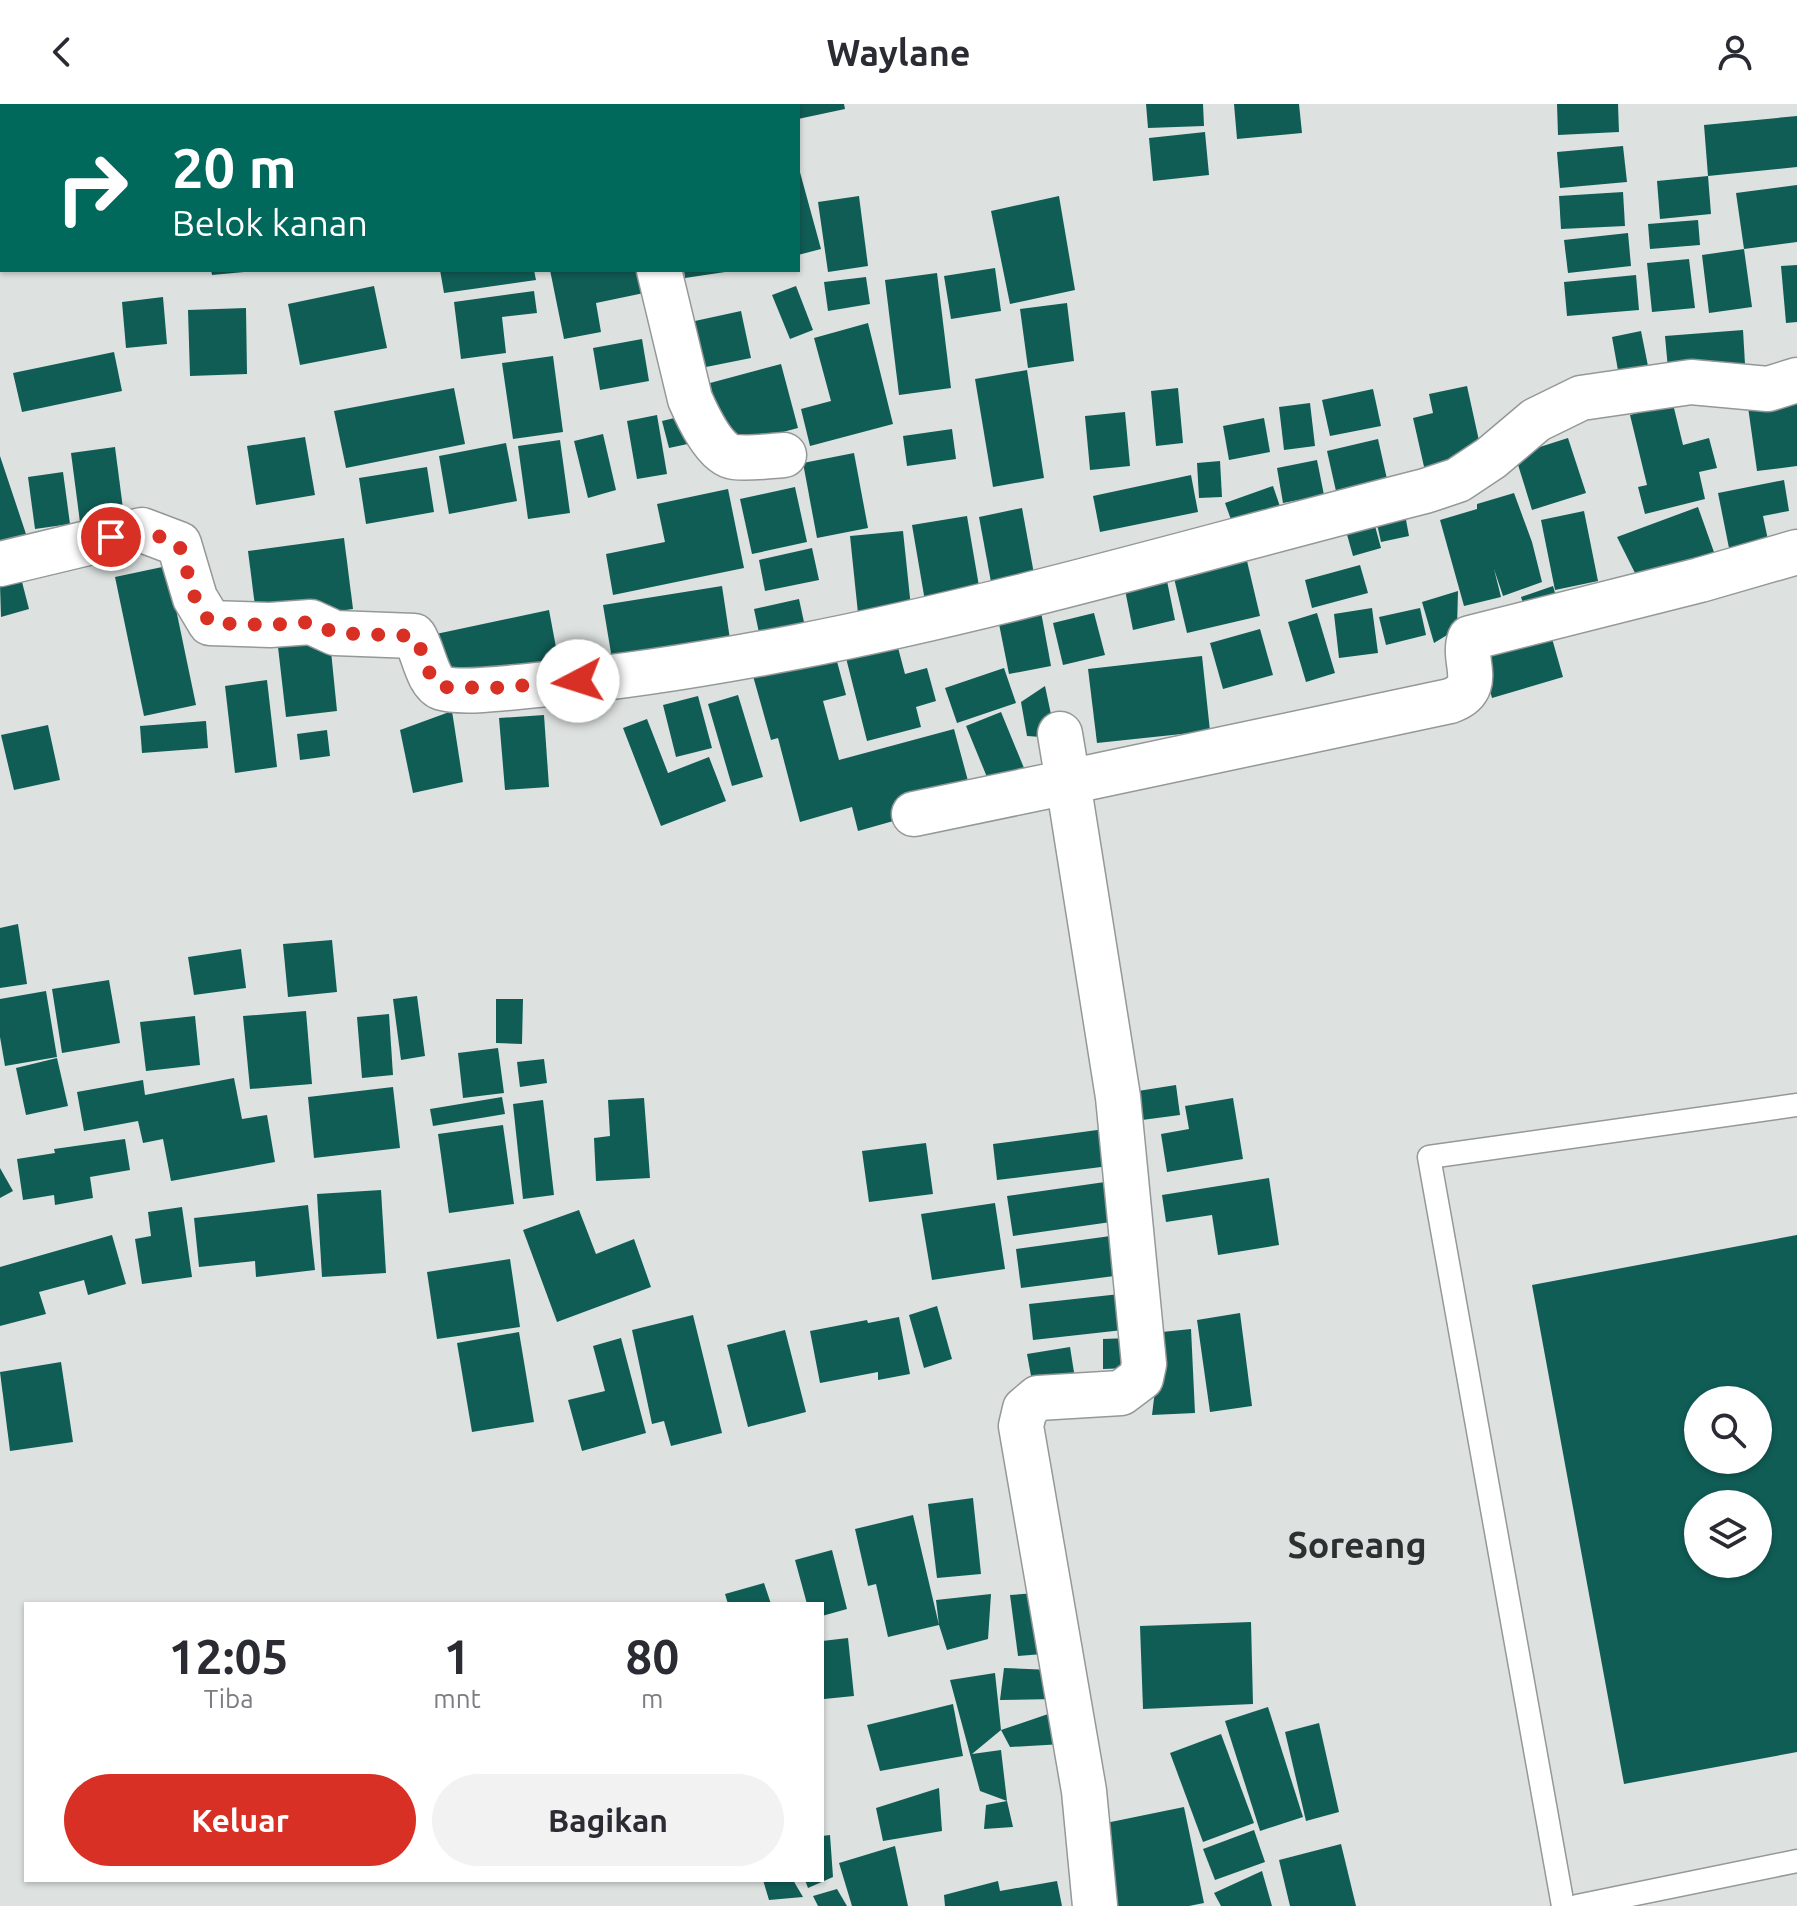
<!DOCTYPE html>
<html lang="id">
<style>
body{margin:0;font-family:Ubuntu,sans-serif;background:#f2f2f3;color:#2b2b33;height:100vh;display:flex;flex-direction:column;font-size:30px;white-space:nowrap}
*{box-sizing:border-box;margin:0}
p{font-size:26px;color:#7c7c81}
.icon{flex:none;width:44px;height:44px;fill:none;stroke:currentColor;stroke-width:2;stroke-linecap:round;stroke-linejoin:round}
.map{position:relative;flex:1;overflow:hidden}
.details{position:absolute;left:24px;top:1498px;width:800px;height:280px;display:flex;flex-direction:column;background:#fff;border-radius:0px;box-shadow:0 2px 6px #0004}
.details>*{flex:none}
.top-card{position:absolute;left:0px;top:0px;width:800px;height:168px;box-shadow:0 2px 6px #0004;background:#00695c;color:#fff;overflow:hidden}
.buttons{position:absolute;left:1684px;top:1282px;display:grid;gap:16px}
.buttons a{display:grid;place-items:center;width:88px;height:88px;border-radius:50%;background:#fff;box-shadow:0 2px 6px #0004;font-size:40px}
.pin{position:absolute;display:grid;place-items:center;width:68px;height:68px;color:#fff;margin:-34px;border:4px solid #fff;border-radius:50%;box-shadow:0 2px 8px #0007}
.me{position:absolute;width:88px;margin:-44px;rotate:265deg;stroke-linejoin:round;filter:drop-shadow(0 0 6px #0008)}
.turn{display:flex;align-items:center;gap:28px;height:168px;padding:0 40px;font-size:36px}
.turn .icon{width:104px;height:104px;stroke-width:2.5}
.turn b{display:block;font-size:56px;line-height:68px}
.eta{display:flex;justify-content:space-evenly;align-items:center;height:136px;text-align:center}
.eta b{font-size:48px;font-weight:700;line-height:56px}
.action{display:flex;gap:16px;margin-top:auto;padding:16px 40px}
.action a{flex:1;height:92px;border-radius:48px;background:#d93025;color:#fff;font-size:32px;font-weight:700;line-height:92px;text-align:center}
.action a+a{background:#f2f2f3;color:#2b2b33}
header{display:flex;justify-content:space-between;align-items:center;height:104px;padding:0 40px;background:#fff;font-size:36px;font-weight:700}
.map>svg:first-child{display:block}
.building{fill:#105d56;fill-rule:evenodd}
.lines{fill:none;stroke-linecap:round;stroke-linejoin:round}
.service-casing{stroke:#949898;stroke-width:25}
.minor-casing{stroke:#949898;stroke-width:47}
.service{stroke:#fff;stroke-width:22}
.minor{stroke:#fff;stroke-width:44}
.route{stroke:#d93025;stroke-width:14;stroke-dasharray:0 25.2}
.labels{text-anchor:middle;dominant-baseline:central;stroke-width:8;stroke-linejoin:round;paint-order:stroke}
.district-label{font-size:36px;font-weight:bold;fill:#2c3030;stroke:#dde2e1}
</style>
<header><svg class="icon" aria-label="back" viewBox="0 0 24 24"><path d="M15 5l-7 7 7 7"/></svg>Waylane<svg class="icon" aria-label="person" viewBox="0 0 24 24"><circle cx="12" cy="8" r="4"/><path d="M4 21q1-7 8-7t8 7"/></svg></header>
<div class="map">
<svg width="1797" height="1802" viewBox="0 0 1797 1802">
<rect width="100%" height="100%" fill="#dde2e1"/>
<g class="building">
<polygon points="798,0 844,0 845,5 798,15"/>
<polygon points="1146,0 1203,0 1204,22 1148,24"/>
<polygon points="1234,0 1299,0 1302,29 1237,35"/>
<polygon points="1557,0 1618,0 1619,28 1558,31"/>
<polygon points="1797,12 1797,63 1708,72 1704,21"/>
<polygon points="1205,28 1209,71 1153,77 1149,34"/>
<polygon points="1623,42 1627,78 1560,84 1557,48"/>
<polygon points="798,61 821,145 798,151"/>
<polygon points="1708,72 1711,110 1660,115 1657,77"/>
<polygon points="1797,81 1797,138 1744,145 1752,203 1709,209 1702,151 1744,145 1736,89"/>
<polygon points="1623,88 1625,122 1561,125 1559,92"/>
<polygon points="859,92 868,162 828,168 818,98"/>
<polygon points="1059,92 1075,186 1010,200 991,107"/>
<polygon points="1698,116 1700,141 1650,145 1648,120"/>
<polygon points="1628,129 1631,162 1568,169 1564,136"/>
<polygon points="1689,155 1695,204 1652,208 1647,159"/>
<polygon points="1797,161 1797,218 1786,219 1781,162"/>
<polygon points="995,164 1001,207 951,215 944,172"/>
<polygon points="211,166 244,166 244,168 212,171"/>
<polygon points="440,166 534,166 536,176 444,189"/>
<polygon points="550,166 639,166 644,189 596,199 601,228 564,235"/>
<polygon points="684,166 725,166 725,168 685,174"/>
<polygon points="937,169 951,284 899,291 885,176"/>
<polygon points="1636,171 1639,206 1567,212 1564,178"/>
<polygon points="866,173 870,200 828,207 824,178"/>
<polygon points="374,182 387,244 300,261 288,200"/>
<polygon points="796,182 813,226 790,235 772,191"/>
<polygon points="534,187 537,209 502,213 506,249 461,255 454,198"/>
<polygon points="163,193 167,240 126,244 122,198"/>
<polygon points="1067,199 1074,257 1028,264 1020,205"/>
<polygon points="246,204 247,270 190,272 188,206"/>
<polygon points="741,207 751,254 691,266 681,220"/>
<polygon points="868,219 893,320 810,342 801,305 831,297 814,234"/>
<polygon points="1743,226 1745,260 1668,265 1665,232"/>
<polygon points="1641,227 1649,267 1619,272 1612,233"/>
<polygon points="642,235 649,277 600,286 593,244"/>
<polygon points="114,248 122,287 22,308 13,269"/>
<polygon points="553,252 563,328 513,335 502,259"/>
<polygon points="781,260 798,324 726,343 710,279"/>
<polygon points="1027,266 1044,374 993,383 975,275"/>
<polygon points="1467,282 1483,355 1425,367 1413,314 1433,309 1429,290"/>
<polygon points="454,284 465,340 346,364 334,307"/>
<polygon points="1178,284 1183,339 1156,342 1151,287"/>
<polygon points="1373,285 1381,322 1330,332 1322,296"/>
<polygon points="1797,296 1797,362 1757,367 1748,303"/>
<polygon points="1310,299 1315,342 1284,346 1279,303"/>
<polygon points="1673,300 1683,341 1709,334 1717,364 1699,368 1705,395 1645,410 1638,383 1647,381 1630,311"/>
<polygon points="1125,308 1130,362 1090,366 1085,312"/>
<polygon points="691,310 697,338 669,344 662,317"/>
<polygon points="657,311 667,370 637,375 627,317"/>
<polygon points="1264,314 1270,348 1229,356 1223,322"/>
<polygon points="952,325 956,355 907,362 903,332"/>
<polygon points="603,330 616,386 588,394 574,337"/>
<polygon points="305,333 315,391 256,401 247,342"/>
<polygon points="1568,334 1586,389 1532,406 1515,351"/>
<polygon points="1378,335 1389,384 1338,396 1327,347"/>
<polygon points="560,336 570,409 528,415 518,342"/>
<polygon points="506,339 517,397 449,410 439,352"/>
<polygon points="115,343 125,420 81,426 71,349"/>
<polygon points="854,349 868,424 817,434 803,359"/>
<polygon points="0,352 27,433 0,442"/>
<polygon points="1317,356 1324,391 1283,399 1277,364"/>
<polygon points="1220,357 1222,393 1199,394 1197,359"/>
<polygon points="427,363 434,408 366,420 359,374"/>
<polygon points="63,368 70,420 35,425 28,373"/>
<polygon points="1191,371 1198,408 1100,428 1093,392"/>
<polygon points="1784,376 1789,407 1763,412 1768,436 1729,444 1718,389"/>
<polygon points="1273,382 1285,417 1238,435 1225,399"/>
<polygon points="795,383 807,438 752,450 740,395"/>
<polygon points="728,385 744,464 613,491 606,450 665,438 657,400"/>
<polygon points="1514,389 1532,438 1542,478 1503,492 1494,465 1501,493 1464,502 1440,416 1477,405 1477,400"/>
<polygon points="1698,403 1715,451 1641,481 1617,433"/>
<polygon points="1022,404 1036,481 993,489 979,413"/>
<polygon points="1404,405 1409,432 1381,438 1375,411"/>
<polygon points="1584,407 1598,477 1555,486 1541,416"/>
<polygon points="1372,411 1381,444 1353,452 1344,420"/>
<polygon points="967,412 981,494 926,503 912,421"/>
<polygon points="903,427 912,513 859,519 850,432"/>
<polygon points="344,434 353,505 257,518 248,447"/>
<polygon points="812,444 819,476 765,487 759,456"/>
<polygon points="1247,457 1260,512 1187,529 1174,474"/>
<polygon points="1360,461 1368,489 1312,504 1305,476"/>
<polygon points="167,462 196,601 144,612 115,473"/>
<polygon points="21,474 29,505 1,513 0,480"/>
<polygon points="1167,477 1175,516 1133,526 1125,486"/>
<polygon points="722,482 731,542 613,561 603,501"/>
<polygon points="1553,482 1560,506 1529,517 1521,493"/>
<polygon points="1458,487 1457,525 1434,539 1422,498"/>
<polygon points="799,495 807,532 762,543 754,505"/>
<polygon points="1039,497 1051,562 1009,570 996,505"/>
<polygon points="1372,504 1378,549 1339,554 1334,510"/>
<polygon points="1420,504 1426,531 1386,541 1379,513"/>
<polygon points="549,506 558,554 446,578 436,530"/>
<polygon points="1094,509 1105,551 1063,561 1053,519"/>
<polygon points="1317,509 1335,569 1306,578 1288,518"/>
<polygon points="1260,525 1273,571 1223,585 1210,539"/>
<polygon points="1551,531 1563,573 1492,594 1480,552"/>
<polygon points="896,536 905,570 927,564 936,597 916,603 921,623 867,637 845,550"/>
<polygon points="330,537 337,607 286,613 278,543"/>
<polygon points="835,550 846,591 823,597 839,656 954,625 971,688 904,714 858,727 852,703 800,718 778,634 771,636 753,572"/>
<polygon points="1202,552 1210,627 1097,639 1088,565"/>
<polygon points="1004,564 1016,599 957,619 945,584"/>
<polygon points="267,576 277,663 235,669 225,582"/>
<polygon points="1045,582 1056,634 1027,632 1021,598"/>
<polygon points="738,591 763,673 732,682 708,600"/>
<polygon points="698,592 712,644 676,653 663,601"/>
<polygon points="452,607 463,678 413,689 400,626"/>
<polygon points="1001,608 1024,664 989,678 966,622"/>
<polygon points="544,611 549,683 505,686 499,614"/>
<polygon points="647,615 668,669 709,653 726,697 661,722 623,624"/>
<polygon points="206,617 208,644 142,649 140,622"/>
<polygon points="48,621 60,676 14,686 1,631"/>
<polygon points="327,626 330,652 300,656 297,630"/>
<polygon points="18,820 27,880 0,884 0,824"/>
<polygon points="332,836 337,888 288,893 283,840"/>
<polygon points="241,845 246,884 194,891 188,853"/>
<polygon points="109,876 120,939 62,949 52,885"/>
<polygon points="46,887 57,953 5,962 0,933 0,895"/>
<polygon points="417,892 425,952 401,956 393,895"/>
<polygon points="496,895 523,895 522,940 496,939"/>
<polygon points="306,907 312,980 250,985 243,912"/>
<polygon points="389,910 393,971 362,974 357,913"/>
<polygon points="195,912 200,961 146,967 140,918"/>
<polygon points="498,944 504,989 463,994 458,949"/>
<polygon points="57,954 68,1002 26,1011 16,964"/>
<polygon points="544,955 547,979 520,983 517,958"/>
<polygon points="234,974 242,1015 267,1011 275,1058 171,1077 163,1035 143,1039 138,1017 84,1027 77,988 143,976 145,991"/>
<polygon points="1176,981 1180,1011 1142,1016 1138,987"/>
<polygon points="393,983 400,1044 314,1054 308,993"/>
<polygon points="502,993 505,1010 433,1022 430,1005"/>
<polygon points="644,994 650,1074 596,1077 594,1034 610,1032 608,996"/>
<polygon points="1233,994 1243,1055 1167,1068 1161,1030 1189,1025 1185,1002"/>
<polygon points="543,996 554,1091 523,1095 513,1000"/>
<polygon points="503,1021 514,1100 449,1109 438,1030"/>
<polygon points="1112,1024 1117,1061 997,1076 993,1040"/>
<polygon points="125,1035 130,1066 90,1073 93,1094 55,1101 54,1091 23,1096 17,1055 55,1049 54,1045"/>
<polygon points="926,1039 933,1090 869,1098 862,1047"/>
<polygon points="0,1064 13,1087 0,1094"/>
<polygon points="1269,1074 1279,1141 1218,1151 1212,1111 1166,1118 1162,1091"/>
<polygon points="1119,1076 1125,1116 1013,1132 1007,1092"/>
<polygon points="381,1086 386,1169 322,1173 317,1090"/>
<polygon points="995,1099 1005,1165 932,1176 921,1110"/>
<polygon points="308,1101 315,1166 256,1173 255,1157 199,1163 194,1114"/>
<polygon points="182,1103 192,1173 142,1180 135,1135 151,1132 148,1108"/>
<polygon points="579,1106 596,1150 634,1135 651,1183 557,1218 523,1126"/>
<polygon points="1125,1130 1130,1170 1021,1184 1016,1145"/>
<polygon points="112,1131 126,1180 88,1191 84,1176 39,1188 46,1210 0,1222 0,1163"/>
<path d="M1797,1131V1648L1624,1680L1532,1181ZM1698,1296H1758V1356H1698ZM1698,1400H1758V1460H1698Z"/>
<polygon points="510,1155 520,1223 437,1235 427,1168"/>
<polygon points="1129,1189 1132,1225 1033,1236 1029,1200"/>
<polygon points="937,1202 952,1255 924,1264 909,1211"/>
<polygon points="1240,1209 1252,1302 1210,1308 1197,1216"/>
<polygon points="693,1211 722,1329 671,1342 664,1317 652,1320 632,1226"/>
<polygon points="899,1213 910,1270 878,1276 878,1268 820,1279 810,1227 867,1216 868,1219"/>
<polygon points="1191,1225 1195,1309 1152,1311 1162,1228"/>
<polygon points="785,1226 806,1308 748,1323 727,1241"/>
<polygon points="519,1228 534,1318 472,1328 457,1239"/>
<polygon points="621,1234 646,1329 582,1347 568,1296 605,1287 593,1242"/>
<polygon points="1129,1234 1130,1264 1103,1265 1103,1235"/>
<polygon points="1070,1243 1076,1281 1034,1288 1027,1250"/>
<polygon points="61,1258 73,1338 10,1347 0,1268"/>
<polygon points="973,1394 981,1470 937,1474 928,1400"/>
<polygon points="913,1411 939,1521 936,1496 991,1490 988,1535 947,1546 939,1521 888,1533 876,1480 868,1482 855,1425"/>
<polygon points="832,1446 847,1505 822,1512 822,1500 807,1500 795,1456"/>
<polygon points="764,1479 771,1500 728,1500 725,1490"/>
<polygon points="1036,1489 1055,1549 1018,1552 1010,1491"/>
<polygon points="1251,1518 1253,1600 1143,1605 1140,1522"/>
<polygon points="848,1534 854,1592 824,1595 822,1537"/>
<polygon points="1004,1564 1051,1566 1056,1595 1000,1596"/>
<polygon points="995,1569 1001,1626 1054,1608 1063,1640 1010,1643 1001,1626 972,1650 1001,1646 1007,1697 1013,1723 984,1725 986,1701 1007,1697 980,1687 950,1576"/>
<polygon points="953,1600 963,1652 880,1667 867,1621"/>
<polygon points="1268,1603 1303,1713 1260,1727 1225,1617"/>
<polygon points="1319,1619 1339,1708 1306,1717 1285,1628"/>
<polygon points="1221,1630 1254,1719 1203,1738 1170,1649"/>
<polygon points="939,1684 942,1727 883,1737 876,1704"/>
<polygon points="1184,1703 1204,1799 1189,1802 1113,1802 1096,1721"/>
<polygon points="1254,1726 1265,1758 1215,1776 1203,1745"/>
<polygon points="830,1731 833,1773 808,1784 805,1776 822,1776 822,1732"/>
<polygon points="1341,1740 1356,1802 1290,1802 1279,1756"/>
<polygon points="895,1742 908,1802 852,1802 839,1759"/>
<polygon points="1262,1767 1272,1802 1221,1802 1214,1789"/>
<polygon points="763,1776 793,1776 803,1793 769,1796"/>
<polygon points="998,1777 1000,1787 1057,1777 1062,1802 945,1802 944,1791"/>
<polygon points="837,1785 847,1802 818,1802 813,1792"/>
</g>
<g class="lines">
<g class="service-casing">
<g id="service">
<polyline points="1563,1802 1429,1053 1797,1001"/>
<polyline points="1577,1802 1797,1757"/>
</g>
</g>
<g class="minor-casing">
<g id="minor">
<polyline points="687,0 688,2"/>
<path d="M659,166L690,295C697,311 715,351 734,353C750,355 768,352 784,351"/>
<path d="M0,460L142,426L179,440L195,494L210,519L270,521L311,518L335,529L414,532C423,545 427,579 442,584C464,591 531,581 557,579C637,572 717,558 796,543C1008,502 1216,440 1425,387L1458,376L1491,354L1536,316L1581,294L1691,278L1768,285L1797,276"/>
<polyline points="914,710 1068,678 1060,630"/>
<path d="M1095,1802L1084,1687L1021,1322L1025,1305L1038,1294L1121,1289L1141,1274L1144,1260L1118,993L1068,678L1450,597C1486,584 1461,557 1470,534L1700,476L1797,448"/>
</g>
</g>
<use href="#service" class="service"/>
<use href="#minor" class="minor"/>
</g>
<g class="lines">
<path class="route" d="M111,433L142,426L179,440L195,494L210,519L270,521L311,518L335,529L414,532C425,548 425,569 439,583L493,584L578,577"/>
</g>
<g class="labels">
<g class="district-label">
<text x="1357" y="1440">Soreang</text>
</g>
</g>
</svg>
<div class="buttons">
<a><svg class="icon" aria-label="search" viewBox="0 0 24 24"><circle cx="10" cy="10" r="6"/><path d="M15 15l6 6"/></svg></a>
<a><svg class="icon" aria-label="layers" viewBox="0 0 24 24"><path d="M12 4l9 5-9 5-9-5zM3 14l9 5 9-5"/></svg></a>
</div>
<div class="pin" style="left:111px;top:433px;background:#d93025"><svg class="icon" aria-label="arrive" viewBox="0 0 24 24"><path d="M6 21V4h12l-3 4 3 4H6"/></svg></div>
<svg class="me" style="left:578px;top:577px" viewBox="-20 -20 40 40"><circle r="19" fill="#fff"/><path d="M0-13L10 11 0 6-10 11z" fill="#d93025"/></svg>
<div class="top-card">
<div class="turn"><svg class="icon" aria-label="right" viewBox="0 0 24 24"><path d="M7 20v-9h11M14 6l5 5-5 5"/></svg><div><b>20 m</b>Belok kanan</div></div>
</div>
<section class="details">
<div class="eta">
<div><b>12:05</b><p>Tiba</p></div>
<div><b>1</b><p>mnt</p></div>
<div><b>80</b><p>m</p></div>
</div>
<div class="action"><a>Keluar</a><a>Bagikan</a></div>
</section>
</div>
